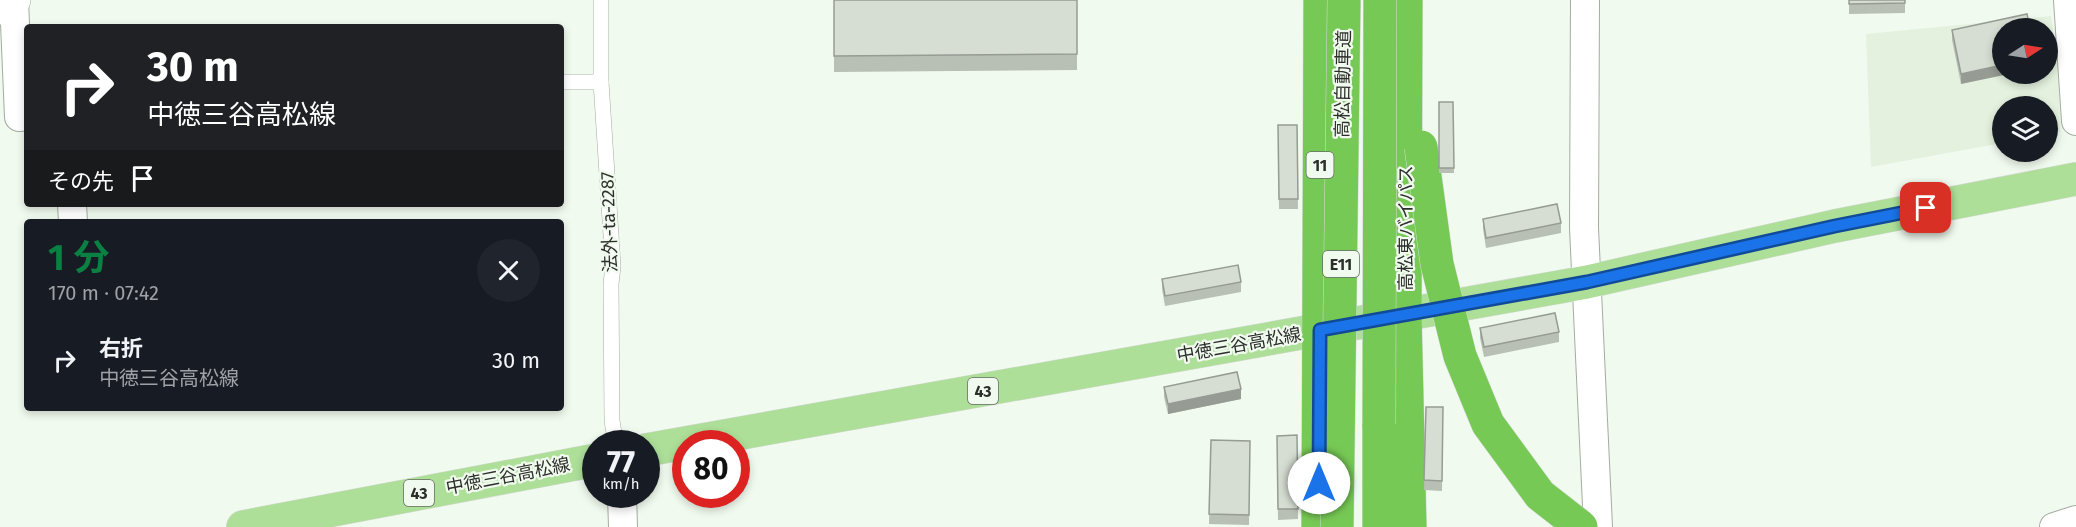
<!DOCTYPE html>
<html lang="ja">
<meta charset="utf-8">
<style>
body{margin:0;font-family:"Fira Sans","Noto Sans JP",sans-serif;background:#20242c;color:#f1f3f6;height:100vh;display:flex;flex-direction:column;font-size:22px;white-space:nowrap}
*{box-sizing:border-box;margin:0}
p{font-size:20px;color:#9ea1a6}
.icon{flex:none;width:33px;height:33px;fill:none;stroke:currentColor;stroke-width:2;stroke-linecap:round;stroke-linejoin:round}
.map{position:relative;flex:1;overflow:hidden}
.side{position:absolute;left:24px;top:219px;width:540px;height:192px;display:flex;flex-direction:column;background:#171b24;border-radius:6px;box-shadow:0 3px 9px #0003}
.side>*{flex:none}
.top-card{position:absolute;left:24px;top:24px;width:540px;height:183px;border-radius:6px;box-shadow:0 3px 9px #0003;background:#202124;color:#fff;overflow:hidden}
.needle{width:39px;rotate:78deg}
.controls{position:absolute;left:1992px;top:18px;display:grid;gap:12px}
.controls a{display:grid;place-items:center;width:66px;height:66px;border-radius:50%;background:#171b24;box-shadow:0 3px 9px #0003;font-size:30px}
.speed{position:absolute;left:582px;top:430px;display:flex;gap:12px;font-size:30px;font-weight:700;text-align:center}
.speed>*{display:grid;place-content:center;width:78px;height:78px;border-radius:50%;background:#171b24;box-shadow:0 3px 9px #0003;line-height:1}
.speed small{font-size:15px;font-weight:400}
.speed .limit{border:9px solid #d22;background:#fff;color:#111}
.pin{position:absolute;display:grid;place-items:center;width:51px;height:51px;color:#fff;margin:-26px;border-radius:12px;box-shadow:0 3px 9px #0006}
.me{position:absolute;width:66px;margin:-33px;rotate:0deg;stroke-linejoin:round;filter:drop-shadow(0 0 4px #0008)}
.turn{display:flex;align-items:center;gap:21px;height:126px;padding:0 24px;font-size:27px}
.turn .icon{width:78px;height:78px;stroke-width:2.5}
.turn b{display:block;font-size:42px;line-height:51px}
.then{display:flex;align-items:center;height:57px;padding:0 24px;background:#0003;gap:12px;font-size:22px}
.round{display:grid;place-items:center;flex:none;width:63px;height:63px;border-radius:32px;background:#20242c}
.overview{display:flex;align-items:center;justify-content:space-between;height:102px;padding:0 24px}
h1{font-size:36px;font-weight:700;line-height:45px;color:#0b8043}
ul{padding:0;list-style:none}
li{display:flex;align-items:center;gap:18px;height:78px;padding:0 24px}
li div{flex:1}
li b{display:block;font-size:22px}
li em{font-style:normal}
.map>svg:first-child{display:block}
.built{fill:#e3f1de;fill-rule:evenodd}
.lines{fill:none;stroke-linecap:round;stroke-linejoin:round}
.lane-casing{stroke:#a4aca1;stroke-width:16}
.street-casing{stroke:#a4aca1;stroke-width:30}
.secondary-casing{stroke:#a4aca1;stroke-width:34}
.primary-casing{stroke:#d9dad9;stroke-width:34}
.highway-casing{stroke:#d9dad9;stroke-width:34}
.lane{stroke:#fff;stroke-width:15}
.street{stroke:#fff;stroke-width:28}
.secondary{stroke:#fff;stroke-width:33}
.primary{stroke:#addf99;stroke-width:33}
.highway{stroke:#77c955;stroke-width:33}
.highway-bridge-casing{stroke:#d9dad9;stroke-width:34;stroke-linecap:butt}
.highway-bridge{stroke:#77c955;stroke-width:33}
.wall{fill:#b8bfb5}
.shaded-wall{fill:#969b94}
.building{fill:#d6ded3;stroke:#969b94;stroke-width:1.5}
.route-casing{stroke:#114b97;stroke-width:15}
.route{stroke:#1a73e8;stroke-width:10}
.labels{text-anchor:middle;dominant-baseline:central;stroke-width:4.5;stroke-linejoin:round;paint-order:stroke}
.shield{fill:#f1faee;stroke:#676c66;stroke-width:1.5}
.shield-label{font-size:16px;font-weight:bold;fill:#2c2f2b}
.street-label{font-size:18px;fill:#2c2f2b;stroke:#f1faee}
</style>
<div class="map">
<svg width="2076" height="527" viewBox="0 0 2076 527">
<rect width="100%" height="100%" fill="#f1faee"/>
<path class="built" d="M2051,16L2059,69L2060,132L2048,134V106H2002V143L1871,167L1866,34ZM2002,28H2048V74H2002Z"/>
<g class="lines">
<g class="lane-casing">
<g id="lane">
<polyline points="601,0 601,82 613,266 611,284 612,421 616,444"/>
<polyline points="561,82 601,82"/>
</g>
</g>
<g class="street-casing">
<g id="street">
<polyline points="14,0 19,117 27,116"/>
<polyline points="1585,0 1584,228 1598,527"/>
<polyline points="2068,0 2076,121"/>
<polyline points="72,204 73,222"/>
<polyline points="622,495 623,527"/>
<polyline points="2054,527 2076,520"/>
</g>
</g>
<g class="secondary-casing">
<polyline id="secondary" points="0,8 14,0"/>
</g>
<g class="primary-casing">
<g id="primary">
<polyline points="646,450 1587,282 1835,226 2076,179"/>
<polyline points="243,527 596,460"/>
</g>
</g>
<g class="highway-casing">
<g id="highway">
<polyline points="1406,0 1405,314 1410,527"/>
<polyline points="1318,527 1320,0"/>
<polyline points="1379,527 1379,424"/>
</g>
</g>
<use href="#lane" class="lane"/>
<use href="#street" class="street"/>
<use href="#secondary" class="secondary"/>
<use href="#primary" class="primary"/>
<use href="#highway" class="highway"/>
<g class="highway-bridge-casing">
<g id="highway-bridge">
<polyline points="1421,147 1437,264 1460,356 1488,424 1540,495 1581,527"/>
<polyline points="1379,424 1380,0"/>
<polyline points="1337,527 1344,0"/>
</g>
</g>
<use href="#highway-bridge" class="highway-bridge"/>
</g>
<g class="wall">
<polygon points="834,0 1077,0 1077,70 834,72"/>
<polygon points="1849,0 1905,0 1905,13 1849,14"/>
<polygon points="2030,28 1961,84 1952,40 1952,30"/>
<polygon points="1439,102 1453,102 1454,173 1439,173"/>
<polygon points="1278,125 1297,125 1298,209 1279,209"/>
<polygon points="1483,219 1561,223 1561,233 1486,248 1483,229"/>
<polygon points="1162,279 1241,282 1241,292 1165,306 1162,289"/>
<polygon points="1480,328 1559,332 1559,342 1484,357 1480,338"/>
<polygon points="1164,387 1241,399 1168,414 1164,397"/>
<polygon points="1426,407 1443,407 1442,491 1424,490"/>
<polygon points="1297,435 1298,519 1278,520 1277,436"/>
<polygon points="1211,440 1250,441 1249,525 1209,524"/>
</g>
<g class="shaded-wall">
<polygon points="2002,65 2002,74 2009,74 1961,84 1961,74"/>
<polygon points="1241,389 1241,399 1168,414 1168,404"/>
</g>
<g class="building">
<polygon points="834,0 1077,0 1077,54 834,56"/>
<polygon points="1849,0 1905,0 1905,3 1849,4"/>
<polygon points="2027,14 2030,28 2002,28 2002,65 1961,74 1952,30"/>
<polygon points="1439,102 1453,102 1454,168 1439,168"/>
<polygon points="1278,125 1297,125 1298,199 1279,199"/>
<polygon points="1557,204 1561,223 1486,238 1483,219"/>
<polygon points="1238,265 1241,282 1165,296 1162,279"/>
<polygon points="1555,313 1559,332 1484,347 1480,328"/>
<polygon points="1237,372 1241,389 1168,404 1164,387"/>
<polygon points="1426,407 1443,407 1442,481 1424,480"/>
<polygon points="1297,435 1298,509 1278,509 1277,436"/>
<polygon points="1211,440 1250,441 1249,515 1209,514"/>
</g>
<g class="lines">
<g class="route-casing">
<polyline id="route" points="1319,483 1320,330 1587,282 1835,226 1926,208"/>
</g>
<use href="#route" class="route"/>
</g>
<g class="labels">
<g class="shield">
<rect x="1306.5" y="152" width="27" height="26" rx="4.5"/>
<rect x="1323" y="251" width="36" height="26" rx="4.5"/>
<rect x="968" y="378" width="30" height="26" rx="4.5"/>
<rect x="404" y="480" width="30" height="26" rx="4.5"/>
</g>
<g class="shield-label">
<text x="1320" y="165">11</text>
<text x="1341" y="264">E11</text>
<text x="983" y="391">43</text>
<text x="419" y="493">43</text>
</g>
<g class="street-label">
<text transform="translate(1343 84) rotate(-89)">高松自動車道</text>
<text transform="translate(609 222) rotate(-92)">法外-ta-2287</text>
<text transform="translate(1406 228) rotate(-90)">高松東バイパス</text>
<text transform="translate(1239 345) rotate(-10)">中徳三谷高松線</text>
<text transform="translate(508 476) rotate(-11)">中徳三谷高松線</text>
</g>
</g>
</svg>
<div class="controls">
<a><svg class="needle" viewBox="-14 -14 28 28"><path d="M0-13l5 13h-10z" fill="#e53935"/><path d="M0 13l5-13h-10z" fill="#9ea1a6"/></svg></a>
<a><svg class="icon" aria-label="layers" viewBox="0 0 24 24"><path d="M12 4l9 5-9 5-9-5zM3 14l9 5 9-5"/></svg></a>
</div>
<div class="speed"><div>77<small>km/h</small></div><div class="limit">80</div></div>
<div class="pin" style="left:1926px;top:208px;background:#d93025"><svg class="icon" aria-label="arrive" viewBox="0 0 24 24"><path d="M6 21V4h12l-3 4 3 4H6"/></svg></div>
<svg class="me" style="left:1319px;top:483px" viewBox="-20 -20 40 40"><circle r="19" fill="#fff"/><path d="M0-13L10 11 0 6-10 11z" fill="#1a73e8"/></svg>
<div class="top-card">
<div class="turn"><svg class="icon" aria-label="right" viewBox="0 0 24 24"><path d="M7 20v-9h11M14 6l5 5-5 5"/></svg><div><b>30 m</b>中徳三谷高松線</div></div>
<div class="then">その先<svg class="icon" aria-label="arrive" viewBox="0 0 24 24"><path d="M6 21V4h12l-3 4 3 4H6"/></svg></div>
</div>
<section class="side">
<div class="overview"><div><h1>1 分</h1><p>170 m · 07:42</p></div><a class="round"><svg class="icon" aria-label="close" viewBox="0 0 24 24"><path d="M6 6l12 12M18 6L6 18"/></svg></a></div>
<ul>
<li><svg class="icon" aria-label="right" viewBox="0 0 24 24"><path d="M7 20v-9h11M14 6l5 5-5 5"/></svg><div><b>右折</b><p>中徳三谷高松線</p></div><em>30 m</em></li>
</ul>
</section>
</div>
